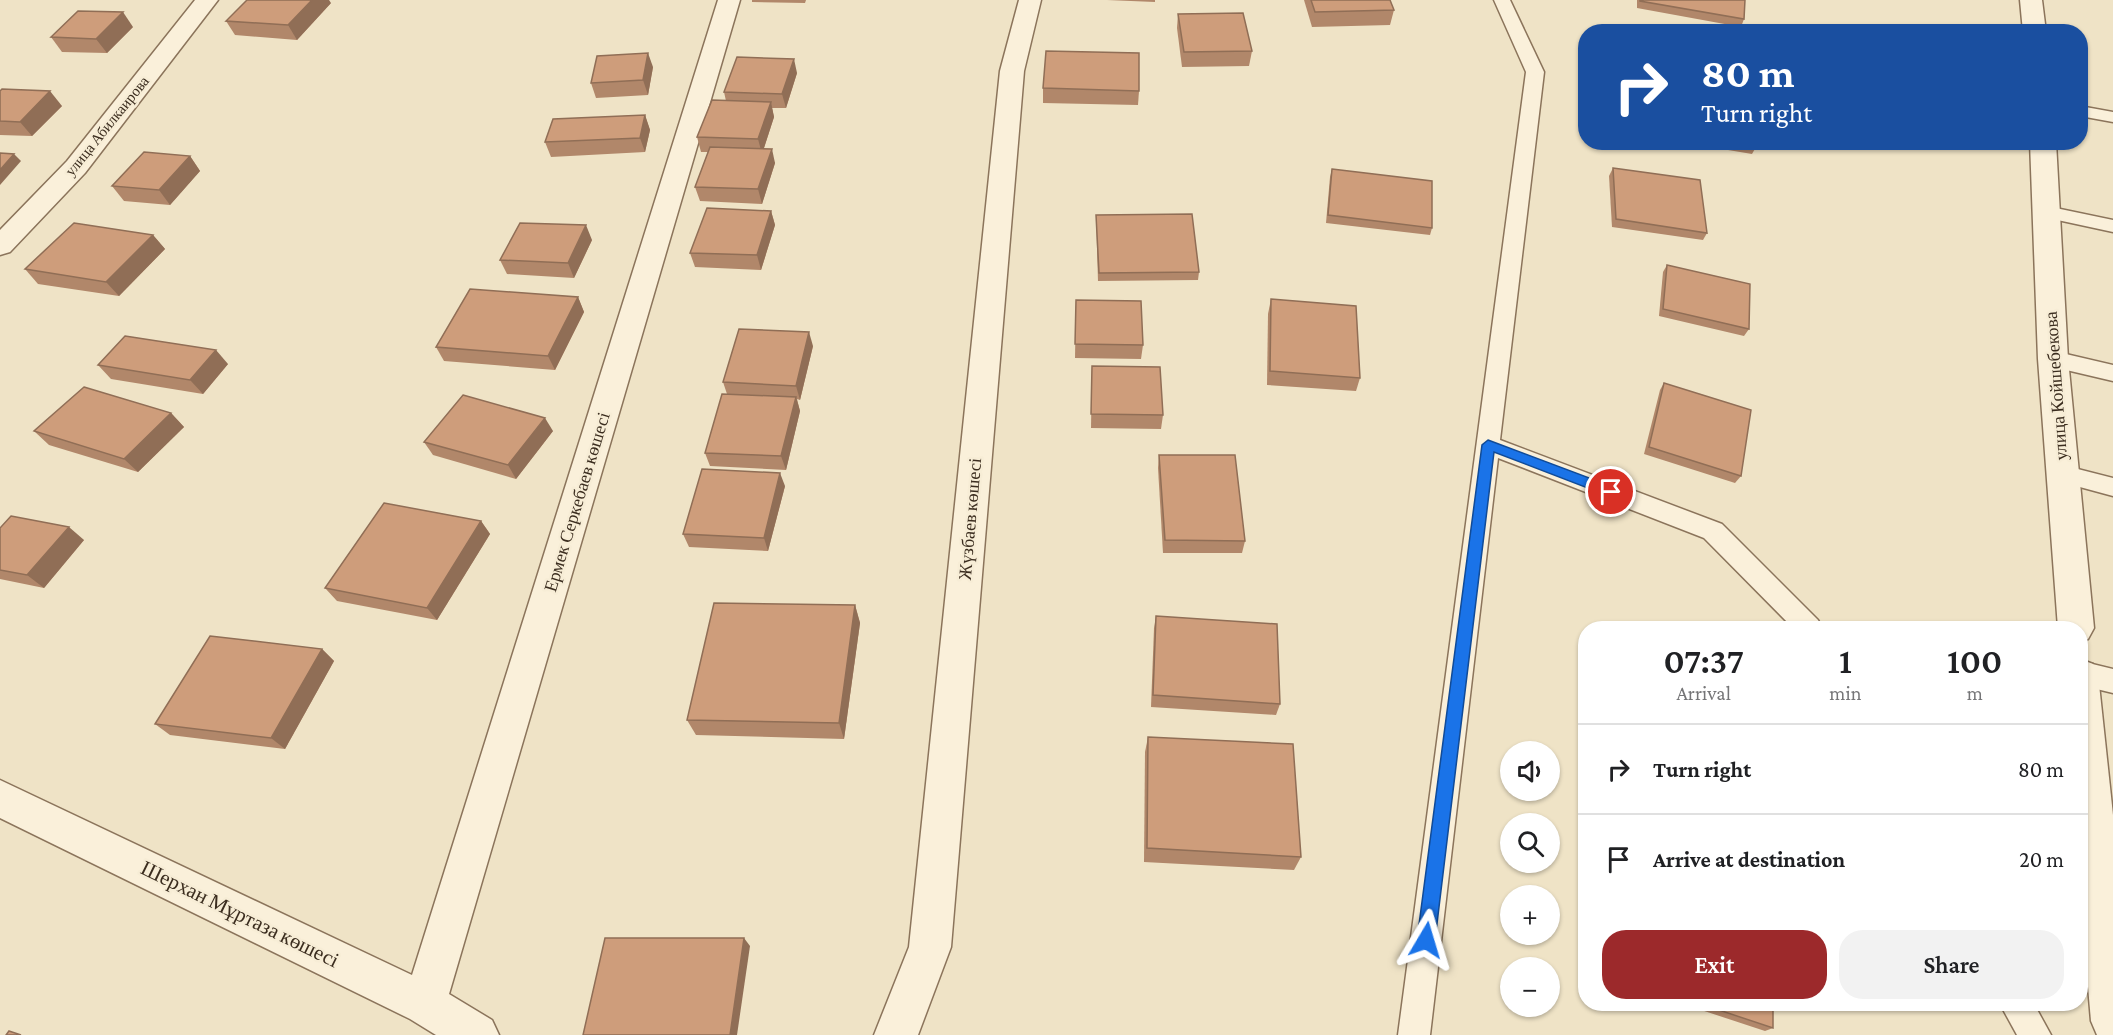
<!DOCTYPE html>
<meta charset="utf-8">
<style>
body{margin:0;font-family:"Crimson Pro",serif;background:#f2f2f2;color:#202124;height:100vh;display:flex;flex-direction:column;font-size:22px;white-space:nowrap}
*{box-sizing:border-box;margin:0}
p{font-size:20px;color:#757577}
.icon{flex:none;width:33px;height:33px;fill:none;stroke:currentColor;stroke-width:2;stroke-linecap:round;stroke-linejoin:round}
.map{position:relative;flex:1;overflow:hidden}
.sheet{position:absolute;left:1578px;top:621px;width:510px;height:390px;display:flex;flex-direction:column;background:#fff;border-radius:24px;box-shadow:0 2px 4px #0004}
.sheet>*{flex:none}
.guide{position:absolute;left:1578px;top:24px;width:510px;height:126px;border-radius:24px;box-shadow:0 2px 4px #0004;background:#1a4fa0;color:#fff;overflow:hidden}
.fabs{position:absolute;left:1500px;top:741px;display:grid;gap:12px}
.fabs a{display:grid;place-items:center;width:60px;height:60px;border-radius:50%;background:#fff;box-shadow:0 2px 4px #0004;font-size:30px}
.pin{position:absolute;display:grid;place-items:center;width:51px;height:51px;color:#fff;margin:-26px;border:3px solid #fff;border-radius:50%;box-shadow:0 2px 6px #0007}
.me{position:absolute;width:66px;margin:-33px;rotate:7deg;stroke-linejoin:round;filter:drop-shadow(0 0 4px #0008)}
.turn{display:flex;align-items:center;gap:21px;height:126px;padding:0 24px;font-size:27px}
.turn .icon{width:78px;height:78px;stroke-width:2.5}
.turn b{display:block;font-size:42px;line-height:51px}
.eta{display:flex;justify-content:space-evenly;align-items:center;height:102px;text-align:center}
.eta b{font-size:36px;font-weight:600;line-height:42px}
.action{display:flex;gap:12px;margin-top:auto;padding:12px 24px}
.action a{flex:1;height:69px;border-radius:24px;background:#9c292b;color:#fff;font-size:24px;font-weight:600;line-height:69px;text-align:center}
.action a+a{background:#f2f2f2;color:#202124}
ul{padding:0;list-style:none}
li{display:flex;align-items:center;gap:18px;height:90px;padding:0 24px;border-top:2px solid #e0e0e0}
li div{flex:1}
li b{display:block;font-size:22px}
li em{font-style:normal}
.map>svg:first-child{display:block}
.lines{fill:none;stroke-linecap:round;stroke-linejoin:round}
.service-casing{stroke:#8b745b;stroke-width:3}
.minor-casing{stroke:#8b745b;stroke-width:3}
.service{fill:#faf0da;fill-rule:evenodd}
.minor{fill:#faf0da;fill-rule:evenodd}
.wall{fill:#b1876a}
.shaded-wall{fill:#906e56}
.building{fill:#ce9d7b;stroke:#906e56;stroke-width:1.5}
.route{fill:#1a73e8;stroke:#114b97;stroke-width:1.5}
.labels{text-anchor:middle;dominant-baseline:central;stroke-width:5;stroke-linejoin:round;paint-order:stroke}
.far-street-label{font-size:15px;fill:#3b2d1f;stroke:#f7edd6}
.street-label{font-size:18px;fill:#3b2d1f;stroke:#f7edd6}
.near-street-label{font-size:21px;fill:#3b2d1f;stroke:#f7edd6}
</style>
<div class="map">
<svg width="2113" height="1035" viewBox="0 0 2113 1035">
<rect width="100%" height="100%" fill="#efe3c6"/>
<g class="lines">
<g class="service-casing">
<g id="service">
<polygon points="1494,0 1510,0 1544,72 1500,440 1722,524 1818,620 1822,628 1793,628 1704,538 1498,458 1430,1035 1398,1035 1526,72"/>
<polygon points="2080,106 2113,112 2113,122 2080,116"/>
<polygon points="2046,206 2113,220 2113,232 2039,216 2036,212 2039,208"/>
<polygon points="2053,351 2113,365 2113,381 2045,365 2042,359 2045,353"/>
<polygon points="2062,465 2113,478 2113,496 2054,480 2050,474 2054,468"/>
<polygon points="2080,661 2113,669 2113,693 2080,685"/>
<polygon points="2000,1004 2034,1004 2051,1035 2017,1035"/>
</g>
</g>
<g class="minor-casing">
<g id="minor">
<polygon points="195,0 218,0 85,173 10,252 0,255 0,230 67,161"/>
<polygon points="718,0 740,0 449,994 492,1020 499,1035 436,1035 410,1019 0,818 0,780 412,975"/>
<polygon points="1019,0 1041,0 1024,71 951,947 918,1035 874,1035 909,947 1000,71"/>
<polygon points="2020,0 2042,0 2046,32 2023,32"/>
<polygon points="2030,142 2056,142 2068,359 2094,628 2088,639 2080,642 2080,628 2058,628 2038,359"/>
<polygon points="2080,659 2093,664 2098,675 2113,815 2113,1035 2097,1035 2091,1021 2080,894"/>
</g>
</g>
<use href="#service" class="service"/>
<use href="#minor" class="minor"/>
</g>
<g class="wall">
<polygon points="752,0 806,0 805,3 752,2"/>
<polygon points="1107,0 1155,0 1155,2"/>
<polygon points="1304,0 1390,0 1394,10 1390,25 1312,27"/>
<polygon points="1637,0 1745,0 1744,19 1741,27 1637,8"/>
<polygon points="331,3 297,40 235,35 226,21"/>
<polygon points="1178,14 1252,51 1249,66 1182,67 1177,28"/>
<polygon points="133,27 107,53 62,52 51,37"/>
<polygon points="653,67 648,95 596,98 591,83"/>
<polygon points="797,73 786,108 772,108 774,117 764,148 775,163 762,204 700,201 695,187 708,152 701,152 697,137 726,101 724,92"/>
<polygon points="1043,88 1139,91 1138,105 1043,103"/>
<polygon points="0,91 62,106 32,136 0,135"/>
<polygon points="645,115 650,130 645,152 551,157 545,142"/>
<polygon points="1680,142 1756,142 1756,147 1752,154"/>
<polygon points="190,156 200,171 170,205 124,201 112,186"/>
<polygon points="1613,168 1707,233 1703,240 1612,227 1609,176"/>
<polygon points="1332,169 1432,228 1430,235 1326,223 1330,177"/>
<polygon points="771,211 775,225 761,270 695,267 690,253"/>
<polygon points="1096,215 1199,272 1198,280 1098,281"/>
<polygon points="153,235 165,249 119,296 38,284 25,269"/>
<polygon points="592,240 574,278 507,274 500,260"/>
<polygon points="1667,265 1749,329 1744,336 1659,316 1663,272"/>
<polygon points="578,297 584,312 555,370 444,361 436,347"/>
<polygon points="1271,299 1360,378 1356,391 1267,385 1268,314"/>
<polygon points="1076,300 1143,345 1141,359 1075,358"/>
<polygon points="813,346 800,400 797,399 800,411 786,470 710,466 705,453 727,394 723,382"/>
<polygon points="228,364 203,394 111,379 98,365"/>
<polygon points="1092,366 1163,415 1161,429 1091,428"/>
<polygon points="1664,383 1741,476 1735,483 1644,454 1660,390"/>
<polygon points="171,413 184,427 138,472 49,445 34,431"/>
<polygon points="553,431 516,479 433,455 424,442"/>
<polygon points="1159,455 1245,541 1242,553 1163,553 1158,468"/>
<polygon points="785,486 768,551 689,547 683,534"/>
<polygon points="481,521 490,534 437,620 337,601 325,588"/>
<polygon points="0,528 84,540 44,588 0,579"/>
<polygon points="855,605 860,623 844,739 696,735 687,720"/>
<polygon points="1156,616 1280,704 1276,715 1151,707 1154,628"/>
<polygon points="322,649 334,661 285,749 170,735 155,724"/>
<polygon points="1148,737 1301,857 1294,870 1144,862 1145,752"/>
<polygon points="1683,1004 1773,1004 1773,1028 1765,1031"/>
</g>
<g class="shaded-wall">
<polygon points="312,0 329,0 331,3 297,40 288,25"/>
<polygon points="123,12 133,27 107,53 96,39"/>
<polygon points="648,53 653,67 648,95 643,80"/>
<polygon points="794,59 797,73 786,108 782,94"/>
<polygon points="50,91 62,106 32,136 20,122"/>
<polygon points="771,102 774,117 762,154 758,139"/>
<polygon points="645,115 650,130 645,152 640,138"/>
<polygon points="772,149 775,163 762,204 758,189"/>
<polygon points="14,154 21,161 0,185 0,170"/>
<polygon points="190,156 200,171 170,205 159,190"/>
<polygon points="771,211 775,225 761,270 757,255"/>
<polygon points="586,225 592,240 574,278 568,263"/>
<polygon points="153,235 165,249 119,296 106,282"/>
<polygon points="578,297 584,312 555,370 548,356"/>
<polygon points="809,332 813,346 800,400 796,386"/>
<polygon points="216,350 228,364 203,394 190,380"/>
<polygon points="796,397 800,411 786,470 781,456"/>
<polygon points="171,413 184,427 138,472 124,459"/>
<polygon points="545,418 553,431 516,479 508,465"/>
<polygon points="780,473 785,486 768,551 764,538"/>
<polygon points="481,521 490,534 437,620 427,608"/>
<polygon points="69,527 84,540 44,588 27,575"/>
<polygon points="855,605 860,623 844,739 839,723"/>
<polygon points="322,649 334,661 285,749 271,738"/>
<polygon points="744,938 750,946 737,1035 730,1035"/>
</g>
<g class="building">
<polygon points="247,0 312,0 288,25 226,21"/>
<polygon points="1311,0 1390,0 1394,10 1315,12"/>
<polygon points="1640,0 1745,0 1744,19 1640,1"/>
<polygon points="78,11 123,12 96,39 51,37"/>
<polygon points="1243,13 1252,51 1184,52 1178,14"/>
<polygon points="1046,51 1139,53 1139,91 1043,88"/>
<polygon points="648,53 643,80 591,83 597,56"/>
<polygon points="737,57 794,59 782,94 724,92"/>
<polygon points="2,89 50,91 20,122 0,121 0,91"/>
<polygon points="712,100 771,102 758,139 697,137"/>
<polygon points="645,115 640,138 545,142 553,119"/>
<polygon points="1730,142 1756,142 1756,147"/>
<polygon points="710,147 772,149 758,189 695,187"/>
<polygon points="144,152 190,156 159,190 112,186"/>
<polygon points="0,153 14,154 0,170"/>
<polygon points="1613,168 1700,180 1707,233 1616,219"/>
<polygon points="1332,169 1432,181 1432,228 1328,215"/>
<polygon points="707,208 771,211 757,255 690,253"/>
<polygon points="1192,214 1199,272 1099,273 1096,215"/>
<polygon points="74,223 153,235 106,282 25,269"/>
<polygon points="520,223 586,225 568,263 500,260"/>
<polygon points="1667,265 1750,284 1749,329 1663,309"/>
<polygon points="470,289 578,297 548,356 436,347"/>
<polygon points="1271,299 1356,306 1360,378 1270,371"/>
<polygon points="1076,300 1141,301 1143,345 1075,344"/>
<polygon points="739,329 809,332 796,386 723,382"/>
<polygon points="125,336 216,350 190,380 98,365"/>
<polygon points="1092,366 1160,367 1163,415 1091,414"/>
<polygon points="1664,383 1751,410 1741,476 1649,447"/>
<polygon points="84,387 171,413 124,459 34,431"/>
<polygon points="722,394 796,397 781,456 705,453"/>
<polygon points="463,395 545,418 508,465 424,442"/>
<polygon points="1159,455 1235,455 1245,541 1165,540"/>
<polygon points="702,469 780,473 764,538 683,534"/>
<polygon points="384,503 481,521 427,608 325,588"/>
<polygon points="11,516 69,527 27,575 0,570 0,528"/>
<polygon points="714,603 855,605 839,723 687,720"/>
<polygon points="1156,616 1277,624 1280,704 1153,695"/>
<polygon points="210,636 322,649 271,738 155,724"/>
<polygon points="1148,737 1293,744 1301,857 1147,848"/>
<polygon points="605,938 744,938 730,1035 583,1035"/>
<polygon points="1701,1004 1773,1004 1773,1028"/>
<polygon points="9,1031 21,1035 6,1035"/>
</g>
<polygon class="route" points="1488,440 1616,488 1618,492 1611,497 1494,452 1435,940 1432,947 1426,949 1420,947 1417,940 1482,445"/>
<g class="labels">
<g class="far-street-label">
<text transform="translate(107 126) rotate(-51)">улица Абилкаирова</text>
</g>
<g class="street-label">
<text transform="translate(2056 386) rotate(-94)">улица Койшебекова</text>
<text transform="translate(577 502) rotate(-73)">Ермек Серкебаев көшесі</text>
<text transform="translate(970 519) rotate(-85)">Жүзбаев көшесі</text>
</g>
<g class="near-street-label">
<text transform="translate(240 914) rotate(26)">Шерхан Мұртаза көшесі</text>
</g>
</g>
</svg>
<div class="fabs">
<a><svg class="icon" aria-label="sound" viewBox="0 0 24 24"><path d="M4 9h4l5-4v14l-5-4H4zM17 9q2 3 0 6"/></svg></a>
<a><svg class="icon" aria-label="search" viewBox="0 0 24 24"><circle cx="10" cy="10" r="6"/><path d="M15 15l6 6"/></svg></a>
<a>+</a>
<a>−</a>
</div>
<div class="pin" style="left:1611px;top:492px;background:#d93025"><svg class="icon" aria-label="arrive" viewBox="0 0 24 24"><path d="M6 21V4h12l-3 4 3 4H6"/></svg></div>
<svg class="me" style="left:1426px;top:940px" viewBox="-20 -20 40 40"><path d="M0-17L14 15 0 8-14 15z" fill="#1a73e8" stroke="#fff" stroke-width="4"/></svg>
<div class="guide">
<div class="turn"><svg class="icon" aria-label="right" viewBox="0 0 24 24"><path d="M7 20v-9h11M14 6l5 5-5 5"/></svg><div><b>80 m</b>Turn right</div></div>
</div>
<section class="sheet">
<div class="eta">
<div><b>07:37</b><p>Arrival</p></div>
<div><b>1</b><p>min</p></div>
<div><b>100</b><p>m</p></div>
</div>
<ul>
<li><svg class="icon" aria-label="right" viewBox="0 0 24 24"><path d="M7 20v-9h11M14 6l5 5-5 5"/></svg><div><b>Turn right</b></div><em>80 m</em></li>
<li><svg class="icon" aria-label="arrive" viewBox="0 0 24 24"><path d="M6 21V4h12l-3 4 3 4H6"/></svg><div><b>Arrive at destination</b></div><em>20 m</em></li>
</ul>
<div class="action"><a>Exit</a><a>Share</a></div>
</section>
</div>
